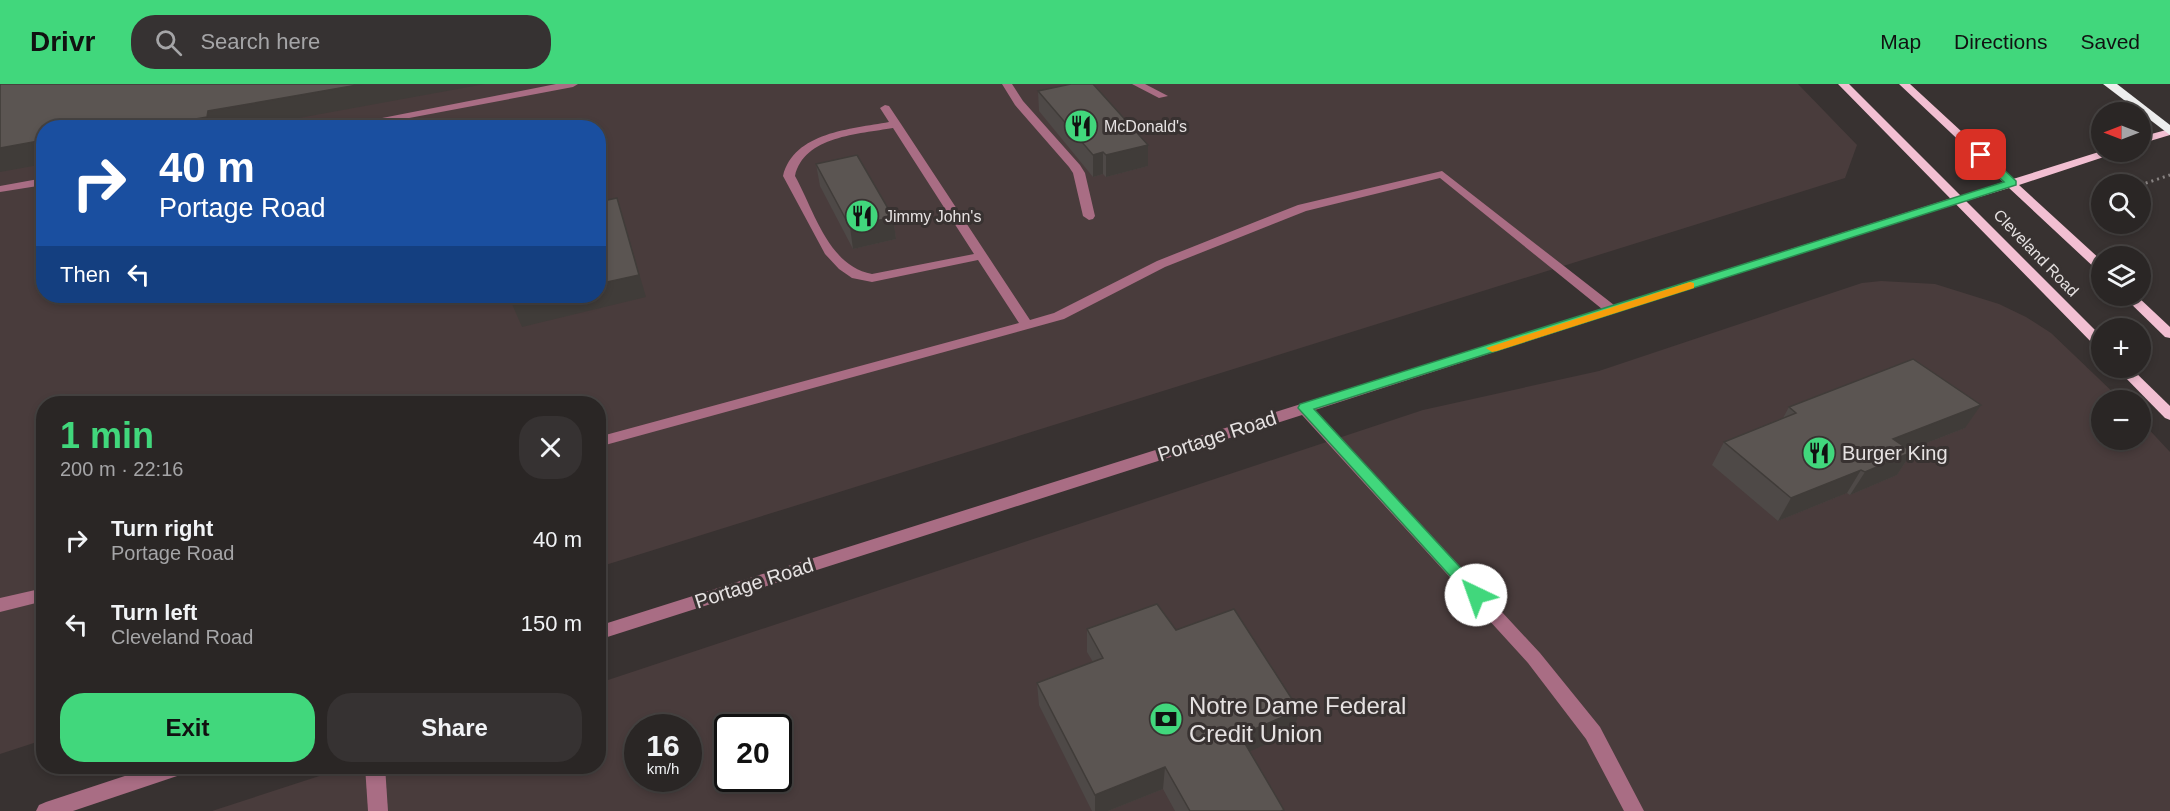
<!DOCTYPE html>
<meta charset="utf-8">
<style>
body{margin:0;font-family:Helvetica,sans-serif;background:#363232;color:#f1f3f6;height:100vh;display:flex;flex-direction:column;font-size:22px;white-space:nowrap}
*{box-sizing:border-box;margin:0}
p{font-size:20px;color:#a5a5a7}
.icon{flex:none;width:33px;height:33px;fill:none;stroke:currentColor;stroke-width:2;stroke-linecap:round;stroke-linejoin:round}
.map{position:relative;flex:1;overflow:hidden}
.side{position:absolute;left:36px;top:312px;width:570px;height:378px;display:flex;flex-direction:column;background:#2a2625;border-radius:24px;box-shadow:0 3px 9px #0003,0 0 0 2px #464342}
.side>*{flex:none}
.hud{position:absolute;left:36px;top:36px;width:570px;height:183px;border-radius:24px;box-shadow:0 3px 9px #0003,0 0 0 2px #464342;background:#1a4fa0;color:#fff;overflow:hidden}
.needle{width:39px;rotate:270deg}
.fabs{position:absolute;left:2091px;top:18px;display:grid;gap:12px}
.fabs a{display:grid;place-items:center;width:60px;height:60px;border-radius:50%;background:#2a2625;box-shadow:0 3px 9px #0003,0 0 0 2px #464342;font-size:30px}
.speed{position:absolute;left:624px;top:630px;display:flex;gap:12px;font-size:30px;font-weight:700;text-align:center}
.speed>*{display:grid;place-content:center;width:78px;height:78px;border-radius:50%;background:#2a2625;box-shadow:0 3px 9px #0003,0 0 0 2px #464342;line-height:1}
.speed small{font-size:15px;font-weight:400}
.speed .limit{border:3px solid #111;border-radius:9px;background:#fff;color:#111}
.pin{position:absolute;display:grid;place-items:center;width:51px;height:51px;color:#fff;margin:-26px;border-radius:12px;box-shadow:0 3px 9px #0006}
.me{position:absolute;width:66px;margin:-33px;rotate:318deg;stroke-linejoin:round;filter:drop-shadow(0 0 4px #0008)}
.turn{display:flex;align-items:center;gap:21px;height:126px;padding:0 24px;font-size:27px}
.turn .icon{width:78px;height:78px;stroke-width:2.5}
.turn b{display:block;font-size:42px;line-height:51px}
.then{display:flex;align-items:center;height:57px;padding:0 24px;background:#0003;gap:12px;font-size:22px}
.round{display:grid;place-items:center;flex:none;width:63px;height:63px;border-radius:24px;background:#363232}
.overview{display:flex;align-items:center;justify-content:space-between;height:102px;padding:0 24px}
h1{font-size:36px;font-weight:800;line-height:45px;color:#41d77c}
.action{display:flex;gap:12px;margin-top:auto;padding:12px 24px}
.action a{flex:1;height:69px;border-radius:24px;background:#41d77c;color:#111;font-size:24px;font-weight:800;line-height:69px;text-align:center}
.action a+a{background:#363232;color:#f1f3f6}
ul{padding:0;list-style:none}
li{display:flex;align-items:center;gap:18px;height:84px;padding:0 24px}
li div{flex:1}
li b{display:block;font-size:22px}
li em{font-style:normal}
header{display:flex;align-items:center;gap:36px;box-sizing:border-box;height:84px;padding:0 30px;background:#41d77c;color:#111}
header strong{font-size:28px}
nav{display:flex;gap:33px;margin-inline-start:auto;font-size:21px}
.search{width:420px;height:54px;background:#363232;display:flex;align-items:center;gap:15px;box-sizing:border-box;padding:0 21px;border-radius:24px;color:#a5a5a7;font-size:22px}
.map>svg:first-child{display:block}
.built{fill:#493c3c;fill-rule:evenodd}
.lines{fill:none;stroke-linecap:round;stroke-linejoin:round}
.path{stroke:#888382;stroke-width:3;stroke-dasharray:2 4;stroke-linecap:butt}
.minor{fill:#a96d84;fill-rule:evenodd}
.major{fill:#f2bfd2;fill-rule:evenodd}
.highway{fill:#eee;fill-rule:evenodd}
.wall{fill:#4e4947}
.shaded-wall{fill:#403c39}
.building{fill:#5b5552;stroke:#403c39;stroke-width:1.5}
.route{fill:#41d77c;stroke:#2a8c51;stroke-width:1.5}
.slow{fill:#f59e0b}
.labels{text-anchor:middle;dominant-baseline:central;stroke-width:6;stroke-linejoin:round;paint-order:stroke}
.far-poi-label{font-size:16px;fill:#e6e2e2;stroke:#383231;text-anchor:start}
.far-street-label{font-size:16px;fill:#e6e2e2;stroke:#383231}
.street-label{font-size:20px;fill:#e6e2e2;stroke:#383231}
.poi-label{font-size:20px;fill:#e6e2e2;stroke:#383231;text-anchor:start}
.near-poi-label{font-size:24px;fill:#e6e2e2;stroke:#383231;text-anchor:start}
</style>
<header>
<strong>Drivr</strong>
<div class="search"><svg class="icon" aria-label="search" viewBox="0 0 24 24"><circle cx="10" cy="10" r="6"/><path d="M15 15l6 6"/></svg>Search here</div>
<nav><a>Map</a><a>Directions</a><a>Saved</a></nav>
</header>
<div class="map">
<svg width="2170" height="727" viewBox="0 0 2170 727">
<rect width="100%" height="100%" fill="#383231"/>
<g class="built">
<path d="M0,0H1798L1857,61L1845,94L599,483L598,320H44L43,656L0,670ZM44,44H598V212H44Z"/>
<path d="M1881,197L1935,200L1999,220L2026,233L2051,249L2121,316H2102V356H2140L2141,337L2170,368V727H212L347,683L598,682L599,599L1423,326L1599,287L1862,199ZM638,644H688V694H638ZM728,644H778V694H728Z"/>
</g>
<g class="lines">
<g class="path">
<polyline points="2140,101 2170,91"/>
<polyline points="2097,135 2094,127 2102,118"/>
</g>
<g class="minor">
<polygon points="556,0 578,0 573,3 356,44 331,44"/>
<polygon points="1002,0 1012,0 1023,17 1080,81 1085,89 1095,132 1093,135 1089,136 1083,132 1073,89 1069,83 1015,21"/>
<polygon points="1132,0 1145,0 1168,12 1159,14"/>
<path d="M885,21L889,22L901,40L1030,236L1054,229L1157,177L1298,121L1442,87L1614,221L1955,113L1959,112L1965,116L1315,326L1540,569L1600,643L1644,727H1624L1586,655L1528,579L1302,331L598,556V542L1602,225L1440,94L1306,127L1165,183L1064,235L598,363V353L1019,239L978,176L872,198L852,194L839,185L825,170L783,92C794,48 851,45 889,38L880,24ZM893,44L974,170L872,190C828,182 814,126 795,92C804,52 859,50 893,44Z"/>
<polygon points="44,94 44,101 0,108 0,102"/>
<polygon points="44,504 44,517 0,528 0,514"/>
<polygon points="155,682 191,682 189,688 73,727 36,727 39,721 46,718"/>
<polygon points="365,682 385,682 388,727 368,727"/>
</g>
<g class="major">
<polygon points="1838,0 1849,0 1961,112 2003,98 1899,0 1910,0 2013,95 2102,67 2114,68 2113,70 2019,101 2102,177 2102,188 2098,187 2009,104 1966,117 2102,253 2102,265 2097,264"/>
<polygon points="2170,45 2170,51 2140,60 2140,53"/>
<polygon points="2123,212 2137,212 2170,243 2170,254 2165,253"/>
<polygon points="2116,284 2131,284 2170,322 2170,336 2165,334"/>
</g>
<polygon class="highway" points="2103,0 2117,0 2170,41 2170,51"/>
</g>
<g class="wall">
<polygon points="1038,7 1148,82 1106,93 1103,90 1093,93 1039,27"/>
<polygon points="816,80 893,133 896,155 853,165 820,102"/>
<polygon points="1789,323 1965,344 1909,366 1912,368 1897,391 1850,411 1847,409 1778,437 1712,381 1724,358 1783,334"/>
<polygon points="1087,545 1176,546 1299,626 1294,648 1250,667 1284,726 1283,727 1175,727 1163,705 1108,727 1092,727 1039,621 1037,599 1093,578 1087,568"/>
</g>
<g class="shaded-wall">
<polygon points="363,0 485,0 245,44 117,44"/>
<polygon points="44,56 44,80 0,88 0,64"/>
<polygon points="1148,61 1148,82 1106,93 1106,71"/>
<polygon points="1103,68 1103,90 1093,93 1093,71"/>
<polygon points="617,114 646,213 522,243 512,220 550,212 598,212 598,200"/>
<polygon points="893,133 896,155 853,165 850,143"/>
<polygon points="1981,321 1965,344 1878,378 1893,355"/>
<polygon points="1912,368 1897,391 1850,411 1865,388"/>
<polygon points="1861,386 1847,409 1778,437 1791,414"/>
<polygon points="1299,626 1294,648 1237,673 1240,651"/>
<polygon points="1165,683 1163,705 1108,727 1095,727 1095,711"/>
</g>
<g class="building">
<polygon points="0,0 363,0 208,27 207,33 161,41 162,36 117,44 44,44 44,56 0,64"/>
<polygon points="1071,0 1093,0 1148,61 1106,71 1103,68 1093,71 1038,7"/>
<polygon points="857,71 893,133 850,143 816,80"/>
<polygon points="617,114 639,191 598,200 598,118"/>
<polygon points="511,212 550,212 512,220"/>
<polygon points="1913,275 1981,321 1893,355 1912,368 1865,388 1861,386 1791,414 1724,358 1796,329 1789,323"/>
<polygon points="1157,520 1176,546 1234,525 1299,626 1240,651 1284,726 1281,727 1190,727 1165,683 1095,711 1037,599 1103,574 1087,545"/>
</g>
<polygon class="route" points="1977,68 1985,68 2016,97 2016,101 1314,325 1482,507 1484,511 1482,515 1471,515 1298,324 1300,320 2004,98 1977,73"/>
<polygon class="slow" points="1690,198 1694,199 1694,204 1497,267 1492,268 1486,264"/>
<defs>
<g id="restaurant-disc" transform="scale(1.725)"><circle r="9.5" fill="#41d77c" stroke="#383231"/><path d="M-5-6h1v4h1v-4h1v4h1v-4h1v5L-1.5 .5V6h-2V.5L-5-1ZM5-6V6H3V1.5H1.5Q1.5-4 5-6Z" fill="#111"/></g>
<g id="bank-disc" transform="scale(1.725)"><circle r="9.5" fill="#41d77c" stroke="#383231"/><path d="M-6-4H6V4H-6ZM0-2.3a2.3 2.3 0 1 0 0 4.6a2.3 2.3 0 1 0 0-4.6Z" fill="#111"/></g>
</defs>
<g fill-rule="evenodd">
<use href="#restaurant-disc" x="1081" y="42"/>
<use href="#restaurant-disc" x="862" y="132"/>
<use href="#restaurant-disc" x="1819" y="369"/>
<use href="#bank-disc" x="1166" y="635"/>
</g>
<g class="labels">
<g class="far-poi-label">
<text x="1104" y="42">McDonald's</text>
<text x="885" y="132">Jimmy John's</text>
</g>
<g class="far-street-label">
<text transform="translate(2036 169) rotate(46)">Cleveland Road</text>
</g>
<g class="street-label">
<text transform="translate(1217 352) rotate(-18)">Portage Road</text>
<text transform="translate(754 499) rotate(-18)">Portage Road</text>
</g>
<g class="poi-label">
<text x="1842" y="369">Burger King</text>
</g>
<g class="near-poi-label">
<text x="1189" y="621">Notre Dame Federal<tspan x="1189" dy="28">Credit Union</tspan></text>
</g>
</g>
</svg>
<div class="fabs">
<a><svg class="needle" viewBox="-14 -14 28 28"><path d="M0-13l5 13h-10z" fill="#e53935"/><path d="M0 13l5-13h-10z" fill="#a5a5a7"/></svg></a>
<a><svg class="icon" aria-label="search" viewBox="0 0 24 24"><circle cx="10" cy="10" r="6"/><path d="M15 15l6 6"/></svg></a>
<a><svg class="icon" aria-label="layers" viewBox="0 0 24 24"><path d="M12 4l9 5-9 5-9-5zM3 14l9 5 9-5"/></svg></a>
<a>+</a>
<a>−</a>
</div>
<div class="speed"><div>16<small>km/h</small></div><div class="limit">20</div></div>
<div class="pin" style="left:1981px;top:71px;background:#d93025"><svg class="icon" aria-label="arrive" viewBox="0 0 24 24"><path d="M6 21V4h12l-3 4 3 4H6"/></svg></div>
<svg class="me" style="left:1476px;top:511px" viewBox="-20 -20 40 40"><circle r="19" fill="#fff"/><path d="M0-13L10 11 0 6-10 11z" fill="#41d77c"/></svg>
<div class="hud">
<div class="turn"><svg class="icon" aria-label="right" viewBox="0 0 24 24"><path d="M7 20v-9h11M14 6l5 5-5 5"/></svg><div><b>40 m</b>Portage Road</div></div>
<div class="then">Then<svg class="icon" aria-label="left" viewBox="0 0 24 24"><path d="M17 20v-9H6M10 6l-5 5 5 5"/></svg></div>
</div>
<section class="side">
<div class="overview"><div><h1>1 min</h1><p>200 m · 22:16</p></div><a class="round"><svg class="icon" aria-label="close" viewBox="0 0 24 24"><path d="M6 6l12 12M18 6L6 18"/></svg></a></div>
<ul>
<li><svg class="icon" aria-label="right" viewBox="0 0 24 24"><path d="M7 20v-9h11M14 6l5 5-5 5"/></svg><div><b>Turn right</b><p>Portage Road</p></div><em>40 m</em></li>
<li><svg class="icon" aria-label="left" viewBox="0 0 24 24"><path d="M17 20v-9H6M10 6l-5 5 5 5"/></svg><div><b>Turn left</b><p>Cleveland Road</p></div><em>150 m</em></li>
</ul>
<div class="action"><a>Exit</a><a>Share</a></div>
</section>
</div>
